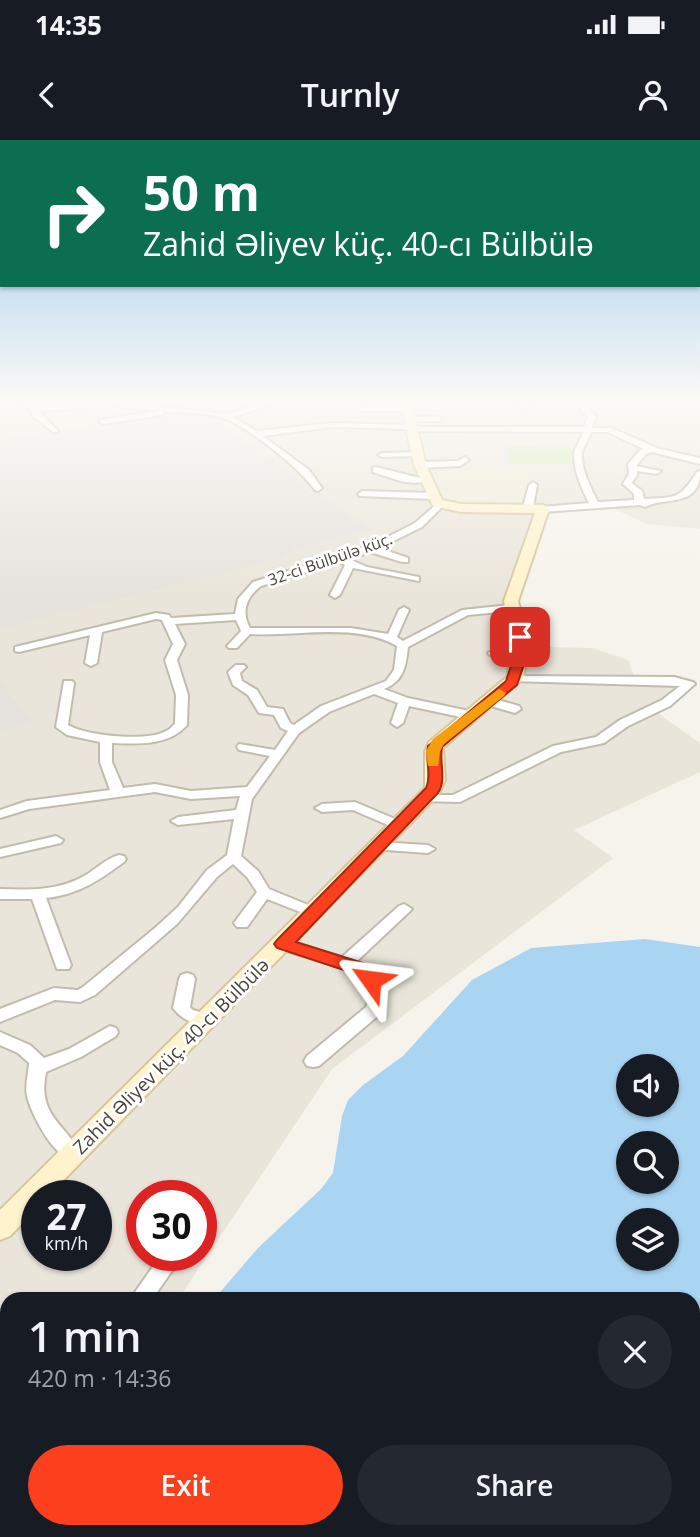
<!DOCTYPE html>
<meta charset="utf-8">
<style>
body{margin:0;font-family:"Open Sans",sans-serif;background:#242831;color:#f1f3f6;height:100vh;display:flex;flex-direction:column;font-size:26px;white-space:nowrap}
*{box-sizing:border-box;margin:0}
p{font-size:23px;color:#9ea1a6}
.icon{flex:none;width:38px;height:38px;fill:none;stroke:currentColor;stroke-width:2;stroke-linecap:round;stroke-linejoin:round}
.map{position:relative;flex:1;overflow:hidden}
.sheet{position:absolute;left:0px;top:1152px;width:700px;height:247px;display:flex;flex-direction:column;background:#171b24;border-radius:21px 21px 0 0;box-shadow:0 2px 5px #0004}
.sheet>*{flex:none}
.hud{position:absolute;left:0px;top:0px;width:700px;height:147px;box-shadow:0 2px 5px #0004;background:#0b6e4f;color:#fff;overflow:hidden}
.fabs{position:absolute;left:616px;top:914px;display:grid;gap:14px}
.fabs a{display:grid;place-items:center;width:63px;height:63px;border-radius:50%;background:#171b24;box-shadow:0 2px 5px #0004;font-size:35px}
.speed{position:absolute;left:21px;top:1040px;display:flex;gap:14px;font-size:35px;font-weight:700;text-align:center}
.speed>*{display:grid;place-content:center;width:91px;height:91px;border-radius:50%;background:#171b24;box-shadow:0 2px 5px #0004;line-height:1}
.speed small{font-size:18px;font-weight:400}
.speed .limit{border:10px solid #d22;background:#fff;color:#111}
.pin{position:absolute;display:grid;place-items:center;width:60px;height:60px;color:#fff;margin:-30px;border-radius:14px;box-shadow:0 4px 10px #0006}
.me{position:absolute;width:77px;margin:-38px;rotate:301deg;stroke-linejoin:round;filter:drop-shadow(0 0 5px #0008)}
.turn{display:flex;align-items:center;gap:24px;height:147px;padding:0 28px;font-size:32px}
.turn .icon{width:91px;height:91px;stroke-width:2.5}
.turn b{display:block;font-size:49px;line-height:60px}
.round{display:grid;place-items:center;flex:none;width:74px;height:74px;border-radius:37px;background:#242831}
.headline{display:flex;align-items:center;justify-content:space-between;height:119px;padding:0 28px}
h1{font-size:42px;font-weight:600;line-height:52px}
.button{display:flex;gap:14px;margin-top:auto;padding:14px 28px}
.button a{flex:1;height:80px;border-radius:42px;background:#fc3f1d;color:#fff;font-size:28px;font-weight:600;line-height:80px;text-align:center}
.button a+a{background:#242831;color:#f1f3f6}
.status{display:flex;justify-content:space-between;align-items:center;height:49px;padding:0 35px;background:#171b24;direction:ltr}
.status svg{height:19px;fill:currentColor}
header{display:flex;justify-content:space-between;align-items:center;height:91px;padding:0 28px;background:#171b24;font-size:32px;font-weight:600}
.map>svg:first-child{display:block}
.residential{fill:#eae5da;fill-rule:evenodd}
.industrial{fill:#e6e2dd}
.education{fill:#efe8d6}
.green{fill:#d2eab5}
.water{fill:#a9d4f2;fill-rule:evenodd}
.lines{fill:none;stroke-linecap:round;stroke-linejoin:round}
.street-casing{stroke:#c2bbae;stroke-width:4}
.secondary-casing{stroke:#d6c79b;stroke-width:4}
.street{fill:#fff;fill-rule:evenodd}
.secondary{fill:#fff3cd;fill-rule:evenodd}
.route{fill:#fc3f1d;stroke:#a42913;stroke-width:2}
.slow{fill:#f59e0b}
.labels{text-anchor:middle;dominant-baseline:central;stroke-width:6;stroke-linejoin:round;paint-order:stroke}
.far-street-label{font-size:16px;fill:#4b4439;stroke:#fff}
.street-label{font-size:19px;fill:#4b4439;stroke:#fff}
</style>
<div class="status"><b>14:35</b><svg viewBox="0 0 49 12"><path d="M0 12V9h3v3zM5 12V6h3v6zM10 12V3h3v9zM15 12V0h3v12zM26 1h20v11H26zM47 4h2v5h-2z"/></svg></div>
<header><svg class="icon" aria-label="back" viewBox="0 0 24 24"><path d="M15 5l-7 7 7 7"/></svg>Turnly<svg class="icon" aria-label="person" viewBox="0 0 24 24"><circle cx="12" cy="8" r="4"/><path d="M4 21q1-7 8-7t8 7"/></svg></header>
<div class="map">
<svg width="700" height="1397" viewBox="0 0 700 1397">
<rect width="100%" height="100%" fill="#f6f3ec"/>
<path class="residential" d="M0,263H700V389L647,384L610,367L534,371L506,453L504,472L513,506L592,508L628,520L637,544H674L675,550L649,567L700,603V632L574,690L613,718L332,929L179,1158H7V1391H49L47,1397H0ZM37,1055H96V1115H37ZM142,1055H201V1115H142Z"/>
<g class="industrial">
<polygon points="177,271 221,276 213,278 371,390 294,409 281,418 0,489 0,300"/>
<polygon points="0,542 33,583 0,592"/>
</g>
<polygon class="education" points="528,328 530,356 527,365 475,366 474,364 453,365 443,362 431,330"/>
<polygon class="green" points="507,306 570,307 575,325 509,323"/>
<path class="water" d="M645,799L700,807V1397H74V1391H693V1158H215L258,1108L321,1049L333,1033L342,976L348,960L363,945L403,916L472,840L531,808ZM628,926H667V964H628ZM628,1003H667V1041H628ZM628,1080H667V1118H628Z"/>
<g class="lines">
<g class="street-casing">
<g id="street">
<path d="M20,263H29L36,267L123,263L227,274L265,263H276L233,277L257,291L333,283L411,285L415,287H584L588,277L582,272L580,263H588L590,271L596,276L592,288H611L660,309L700,318V324L652,312L646,314L636,326L661,331L657,334L637,331V335L632,343L642,351L644,359C676,357 679,360 697,332L700,331C700,369 665,356 645,367L640,365L543,372L538,369L540,367L589,363C582,349 573,330 574,313C575,307 581,299 583,292L412,291L408,289L333,287L263,296L309,330L322,348L318,351L315,350C297,326 253,291 226,279C210,272 179,273 161,271L164,273L163,275L103,284L99,282L100,280L160,271L114,266L39,271L58,291L54,293L32,275L31,270ZM591,292H607L644,309L640,310L628,324L629,334L623,344L634,354V360L598,362C591,349 581,329 582,313C583,307 589,299 591,292Z"/>
<path d="M513,263L533,266C528,270 517,268 513,263Z"/>
<polygon points="364,267 408,267 412,269 408,271 361,271 361,267"/>
<polygon points="410,277 438,277 442,279 438,281 407,281 407,277"/>
<polygon points="420,312 420,316 417,316 382,317 378,315 382,313"/>
<polygon points="465,317 469,320 460,326 420,328 416,325 420,322 458,321"/>
<path d="M376,327L428,340C414,348 388,337 373,332V328Z"/>
<polygon points="533,342 537,345 533,367 528,370 523,367 529,345"/>
<polygon points="362,351 432,353 436,356 432,359 359,356 358,354"/>
<path d="M439,362L444,365L422,387L379,408L408,418V422H402L370,412L349,419L367,427L419,437V441L353,428L340,455L335,458L330,455L345,425L339,422L261,446C246,457 241,472 250,488H351L388,494L399,470L404,467L409,470L397,497L403,501L462,470L511,465L516,468L511,471L468,475L408,507C406,526 404,541 384,549L408,558L474,572L476,575L474,578L470,579L409,566L403,583L397,587L391,583L398,563L374,554L329,572L299,593L252,659L241,716L258,731L269,749L318,769L321,772L318,775H308L267,759L247,787H237L234,783L257,752L247,737L233,724L217,737L177,784L95,855L80,862L55,860L0,882V869L54,848L78,850L83,847L155,788L178,767L207,730L227,715L234,679L178,685L171,681L178,677L236,670L240,656L191,659L155,652L29,669L0,678V670L27,661L110,650L100,622V602L67,595L56,587L64,541H72L74,543L68,585C87,596 147,602 166,591C170,590 172,586 175,584L176,555L165,520L173,504L162,480L156,479L102,492L97,523L91,526L85,523L90,495L19,512L15,511V507L156,473L169,475L171,478L235,474L238,459L253,442L374,404L415,383ZM236,480L241,491L227,506L229,508H237L250,494C297,497 355,482 397,506L394,530L386,541L321,566L294,585L290,583L283,569L267,567L257,550L242,541L240,533L246,527L244,525H236L228,532L233,545L248,555L259,573L274,575L281,588L288,591L275,610L239,604L237,607L239,610L270,616L247,647L191,651L155,644L123,648L112,622V603C138,604 169,606 187,585L188,555L177,520L185,504L175,484Z"/>
<polygon points="494,510 521,513 527,516 521,519 490,515 488,513"/>
<polygon points="515,536 674,537 693,542 695,544 670,566 628,586 604,603 561,612 460,662 420,661 418,658 420,655 453,655 553,606 596,597 620,580 662,560 680,546 511,541 511,537"/>
<polygon points="488,557 519,566 521,569 515,573 484,564 482,561 484,558"/>
<polygon points="355,662 402,682 404,685 397,689 353,670 322,672 315,668 322,664"/>
<polygon points="56,696 63,700 61,703 0,717 0,709"/>
<polygon points="377,702 428,705 435,709 428,713 372,709 370,706"/>
<path d="M119,715L124,716L126,719L124,722C100,740 77,755 46,758L71,825L69,829H57L32,759H0V749C30,750 59,751 86,735C97,728 107,718 119,715Z"/>
<polygon points="404,764 412,769 409,772 356,822 377,832 379,836 375,848 384,861 380,874 319,926 313,927 307,926 304,921 307,916 366,867 368,861 359,848 362,838 339,827 277,808 275,804 277,800 283,799 342,817 399,766"/>
<path d="M187,833L193,835L195,839L190,867L193,870L212,876L214,880L212,884C198,888 181,879 173,868L179,839L181,835Z"/>
<path d="M110,886L116,888L118,892L116,896L81,917L46,932C37,976 65,983 81,1014L79,1019C57,1026 31,974 27,956C25,945 28,935 29,923L18,913L0,905V892L30,905L44,918L69,909Z"/>
<polygon points="161,1115 183,1115 153,1158 131,1158"/>
<polygon points="0,1223 7,1225 7,1246 0,1244"/>
<polygon points="10,1391 35,1391 33,1397 8,1397"/>
</g>
</g>
<g class="secondary-casing">
<polygon id="secondary" points="401,263 411,263 426,325 442,360 461,364 543,365 549,369 518,461 529,504 523,539 443,608 445,640 439,654 49,1055 37,1055 37,1068 10,1096 0,1100 0,1070 425,648 425,612 429,602 507,537 513,504 504,461 535,373 461,372 433,366 414,325"/>
</g>
<use href="#street" class="street"/>
<use href="#secondary" class="secondary"/>
</g>
<linearGradient id="sky" x2="0" y2="1"><stop stop-color="#8fc1ec"/><stop offset="0.57" stop-color="#fbfaf6"/><stop offset="1" stop-color="#fbfaf6" stop-opacity="0"/></linearGradient>
<rect width="700" height="458" fill="url(#sky)"/>
<path class="route" d="M520,493L526,497L527,516L517,545L442,607C439,624 447,639 438,653L296,802L369,825L380,836L378,844H365L356,834L277,808L274,804L277,800L426,648C432,636 425,620 428,606L506,541L514,516V497Z"/>
<polygon class="slow" points="499,549 506,553 504,556 444,604 440,611 438,626 428,626 426,611 433,599"/>
<g class="labels">
<g class="far-street-label">
<text transform="translate(330 419) rotate(-19)">32-ci Bülbülə küç.</text>
</g>
<g class="street-label">
<text transform="translate(171 916) rotate(-45)">Zahid Əliyev küç. 40-cı Bülbülə</text>
</g>
</g>
</svg>
<div class="fabs">
<a><svg class="icon" aria-label="sound" viewBox="0 0 24 24"><path d="M4 9h4l5-4v14l-5-4H4zM17 9q2 3 0 6"/></svg></a>
<a><svg class="icon" aria-label="search" viewBox="0 0 24 24"><circle cx="10" cy="10" r="6"/><path d="M15 15l6 6"/></svg></a>
<a><svg class="icon" aria-label="layers" viewBox="0 0 24 24"><path d="M12 4l9 5-9 5-9-5zM3 14l9 5 9-5"/></svg></a>
</div>
<div class="speed"><div>27<small>km/h</small></div><div class="limit">30</div></div>
<div class="pin" style="left:520px;top:497px;background:#d93025"><svg class="icon" aria-label="arrive" viewBox="0 0 24 24"><path d="M6 21V4h12l-3 4 3 4H6"/></svg></div>
<svg class="me" style="left:371px;top:840px" viewBox="-20 -20 40 40"><path d="M0-17L14 15 0 8-14 15z" fill="#fc3f1d" stroke="#fff" stroke-width="4"/></svg>
<div class="hud">
<div class="turn"><svg class="icon" aria-label="right" viewBox="0 0 24 24"><path d="M7 20v-9h11M14 6l5 5-5 5"/></svg><div><b>50 m</b>Zahid Əliyev küç. 40-cı Bülbülə</div></div>
</div>
<section class="sheet">
<div class="headline"><div><h1>1 min</h1><p>420 m · 14:36</p></div><a class="round"><svg class="icon" aria-label="close" viewBox="0 0 24 24"><path d="M6 6l12 12M18 6L6 18"/></svg></a></div>
<div class="button"><a>Exit</a><a>Share</a></div>
</section>
</div>
